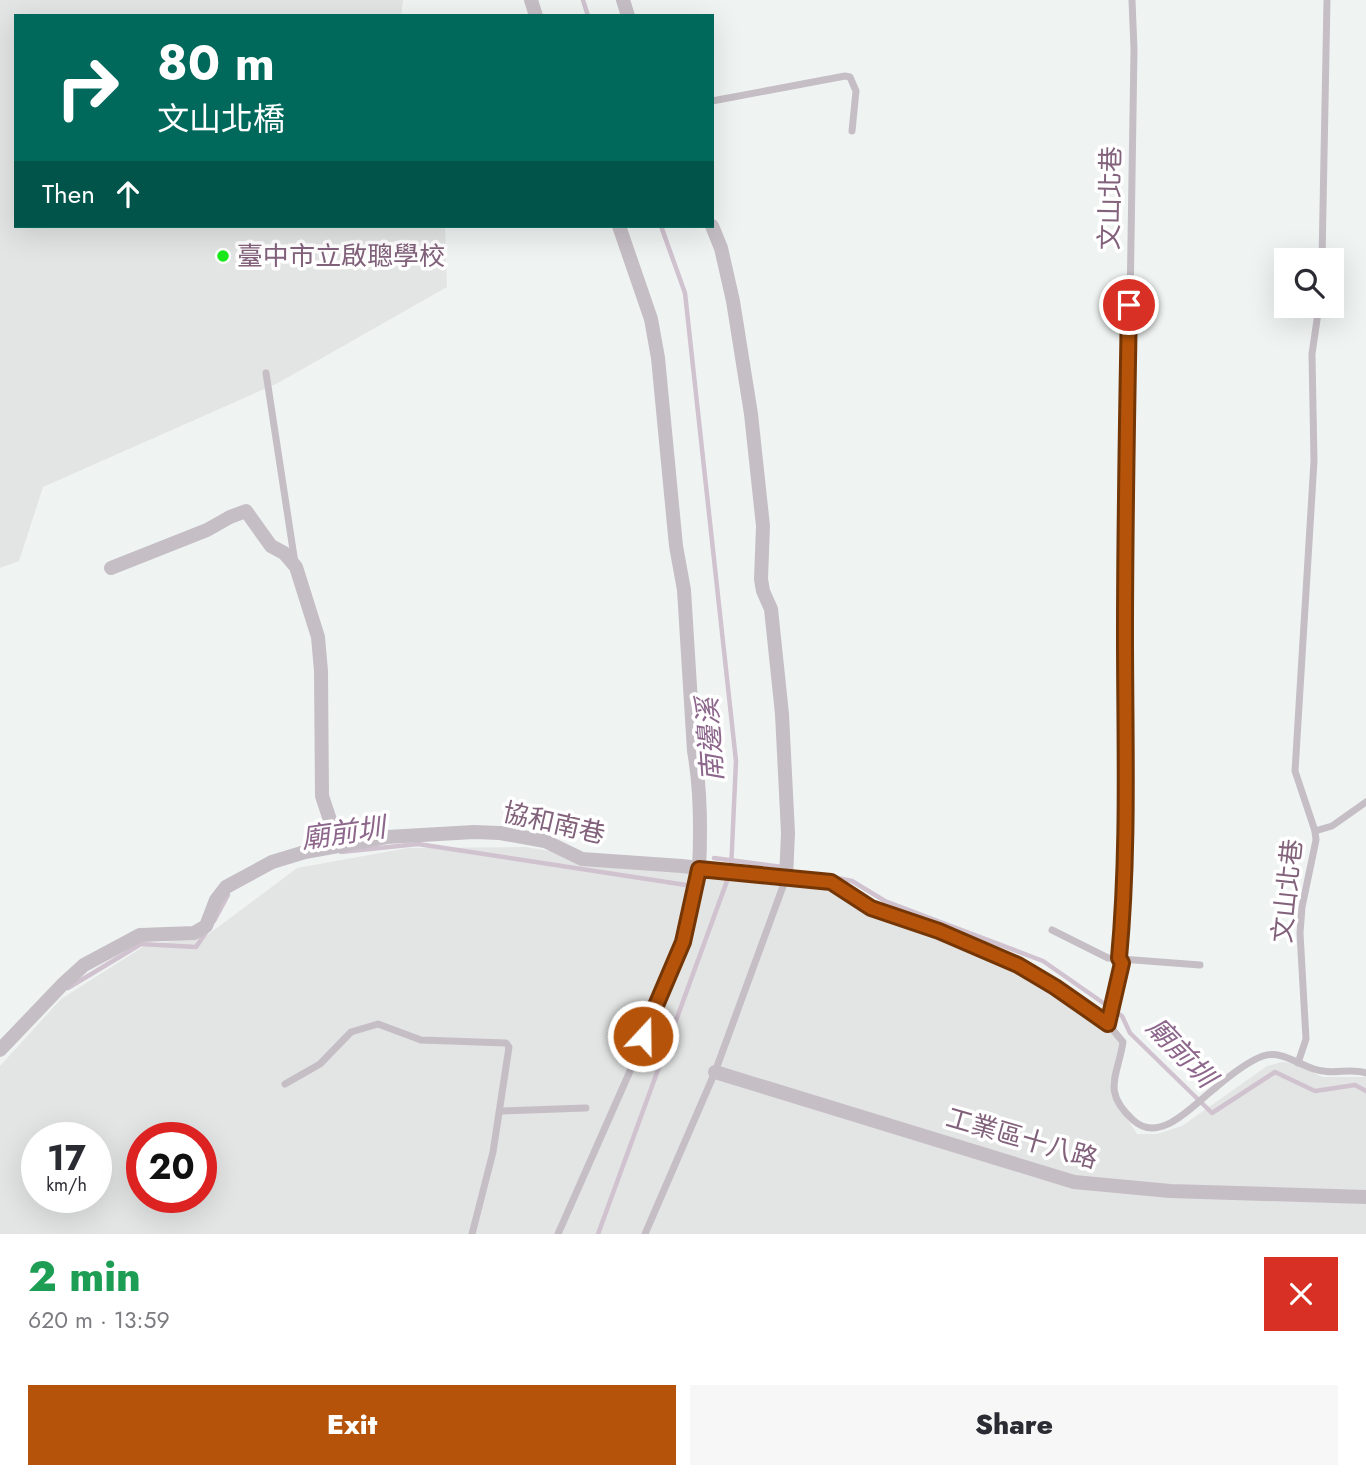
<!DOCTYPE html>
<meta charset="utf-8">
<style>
body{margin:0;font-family:Jost,"Noto Sans TC",sans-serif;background:#f7f7f7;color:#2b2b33;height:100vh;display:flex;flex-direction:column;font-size:26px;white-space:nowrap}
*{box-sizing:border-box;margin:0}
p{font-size:23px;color:#7c7c81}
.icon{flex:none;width:38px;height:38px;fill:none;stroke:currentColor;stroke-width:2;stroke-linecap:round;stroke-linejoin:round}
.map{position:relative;height:1234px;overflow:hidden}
.drawer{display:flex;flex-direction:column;background:#fff;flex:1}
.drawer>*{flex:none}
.banner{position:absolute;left:14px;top:14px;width:700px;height:214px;border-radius:0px;box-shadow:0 7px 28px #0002;background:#00695c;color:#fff;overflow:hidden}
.tools{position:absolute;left:1274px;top:248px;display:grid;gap:14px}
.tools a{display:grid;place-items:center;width:70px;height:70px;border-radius:0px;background:#fff;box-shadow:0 7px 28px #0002;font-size:35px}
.speed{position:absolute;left:21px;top:1122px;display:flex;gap:14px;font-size:35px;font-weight:700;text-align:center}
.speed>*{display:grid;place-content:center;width:91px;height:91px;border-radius:50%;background:#fff;box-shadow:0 7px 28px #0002;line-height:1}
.speed small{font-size:18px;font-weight:400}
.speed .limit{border:10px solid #d22;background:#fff;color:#111}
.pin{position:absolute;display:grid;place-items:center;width:60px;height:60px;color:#fff;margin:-30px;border:4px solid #fff;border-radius:50%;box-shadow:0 2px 7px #0007}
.me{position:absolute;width:77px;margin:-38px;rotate:21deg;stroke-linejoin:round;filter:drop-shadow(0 0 5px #0008)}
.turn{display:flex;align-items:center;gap:24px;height:147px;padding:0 28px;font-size:32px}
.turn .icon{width:91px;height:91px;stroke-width:2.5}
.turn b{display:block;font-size:49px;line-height:60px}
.then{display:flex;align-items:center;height:66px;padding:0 28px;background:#0003;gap:14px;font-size:26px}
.round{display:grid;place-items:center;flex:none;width:74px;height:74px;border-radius:0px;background:#f7f7f7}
.summary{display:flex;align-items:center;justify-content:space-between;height:119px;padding:0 28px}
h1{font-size:42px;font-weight:800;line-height:52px;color:#1e9e55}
.primary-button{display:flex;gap:14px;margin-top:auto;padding:14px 28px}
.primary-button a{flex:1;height:80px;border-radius:0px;background:#b45309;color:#fff;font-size:28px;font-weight:800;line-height:80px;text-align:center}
.primary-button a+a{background:#f7f7f7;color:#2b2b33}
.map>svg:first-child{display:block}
.built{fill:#e3e4e4;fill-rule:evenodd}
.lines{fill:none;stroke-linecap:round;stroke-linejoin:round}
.stream{stroke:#d0c2cf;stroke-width:4.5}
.service{stroke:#c6bec5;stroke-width:7}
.minor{stroke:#c6bec5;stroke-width:14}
.route-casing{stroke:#753606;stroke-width:18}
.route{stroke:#b45309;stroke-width:12}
.poi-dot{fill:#1aea1a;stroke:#fff;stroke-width:2.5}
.labels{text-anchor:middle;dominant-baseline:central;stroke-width:7;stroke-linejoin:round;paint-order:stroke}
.street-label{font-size:26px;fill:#82617b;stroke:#fff}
.poi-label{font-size:26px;fill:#82617b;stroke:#fff;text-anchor:start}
.water-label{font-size:28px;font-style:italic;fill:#8d668c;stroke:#fff}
</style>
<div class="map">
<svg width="1366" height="1234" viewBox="0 0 1366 1234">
<rect width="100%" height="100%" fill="#eff4f3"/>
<g class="built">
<polygon points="0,0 403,0 401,16 16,16 16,226 445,226 447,287 278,383 43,487 19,561 0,568"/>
<path d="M525,847L777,886L831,885L870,911L961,943L1032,973L1121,1041L1119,1057L1110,1081L1112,1095L1137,1134H1157L1182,1126L1267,1066L1282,1062L1299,1064L1322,1077H1366V1234H0V1066L61,999L146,945L206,936L297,868L408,848ZM37,1138H96V1197H37ZM142,1138H201V1197H142Z"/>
</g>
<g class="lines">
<g class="stream">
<polyline points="583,0 588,16"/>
<polyline points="341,852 418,844 686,885"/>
<polyline points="714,858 782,867"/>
<polyline points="818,874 852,881 885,901 1043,961 1122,1016 1130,1033 1212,1113 1275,1072 1315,1091 1355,1085 1366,1091"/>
<polyline points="214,921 228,895"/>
<polyline points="68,988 141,944 196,947 207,931"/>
<polyline points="598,1234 731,870 736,761 685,293 661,226"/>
</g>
<g class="service">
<polyline points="712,101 845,76 850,77 856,91 852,131"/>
<polyline points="1322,261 1327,0"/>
<polyline points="266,373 295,563"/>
<polyline points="1315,831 1332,826 1366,802"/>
<polyline points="1052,930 1108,958 1200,965"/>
<path d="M1108,1024L1122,963L1119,958C1130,847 1124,737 1125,625C1127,433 1130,241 1134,49L1132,0"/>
<polyline points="1298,1063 1306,1039 1300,933 1302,907 1316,840 1315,831 1295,771 1314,461 1312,354 1319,306"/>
<polyline points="285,1084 320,1064 351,1032 378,1024 421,1040 506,1043 509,1047 493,1152 472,1234"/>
<polyline points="500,1111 586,1108"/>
<polyline points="558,1234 638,1053 649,1019 683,942 699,869"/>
<path d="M645,1234L715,1072L786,878L831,882L871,908L939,931L1018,965L1055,987L1108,1024L1123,1042C1118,1076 1101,1091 1133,1120C1160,1145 1193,1105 1214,1089C1228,1077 1246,1062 1263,1056C1280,1050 1298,1064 1314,1069C1334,1076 1348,1067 1366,1073"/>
</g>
<g class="minor">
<polyline points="531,0 536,16"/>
<polyline points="623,0 628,16"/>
<path d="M619,226L651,319L658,358L676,546L684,590L694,751C701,790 701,829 699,869"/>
<polyline points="111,568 207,530 230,517 246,511 271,546 284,553 296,567 318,637 321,671 322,796 335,835 342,846"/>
<polyline points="0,1050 62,985 84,965 140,935 194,933 206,926 216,900 226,887 272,862 305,852 387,837 474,832 500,833 545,841 582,859 682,866 786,878 788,833 782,714 771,609 763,591 761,579 763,526 751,414 733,301 721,248 712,226"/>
<polyline points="715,1072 1074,1182 1170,1191 1366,1197"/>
</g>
</g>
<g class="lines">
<g class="route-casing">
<path id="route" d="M643,1036L683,942L699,869L831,882L871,908L939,931L1018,965L1055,987L1108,1024L1122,963L1119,958C1129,850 1125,743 1125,634C1125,524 1127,415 1129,305"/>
</g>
<use href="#route" class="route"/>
</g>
<circle class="poi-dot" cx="223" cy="256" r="7"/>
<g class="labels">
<g class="street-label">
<text transform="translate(1110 198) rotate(-89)">文山北巷</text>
<text transform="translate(554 823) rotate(13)">協和南巷</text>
<text transform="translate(1287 891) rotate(-84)">文山北巷</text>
<text transform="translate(1022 1138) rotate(16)">工業區十八路</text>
</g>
<g class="poi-label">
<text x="237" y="256">臺中市立啟聰學校</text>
</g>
<g class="water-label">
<text transform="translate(710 740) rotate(-94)">南邊溪</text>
<text transform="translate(343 833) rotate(-8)">廟前圳</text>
<text transform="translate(1181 1052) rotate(46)">廟前圳</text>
</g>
</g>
</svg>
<div class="tools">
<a><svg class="icon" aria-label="search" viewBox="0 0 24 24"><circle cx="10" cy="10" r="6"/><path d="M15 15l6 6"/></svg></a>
</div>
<div class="speed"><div>17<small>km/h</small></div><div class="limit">20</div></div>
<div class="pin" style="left:1129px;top:305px;background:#d93025"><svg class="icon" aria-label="arrive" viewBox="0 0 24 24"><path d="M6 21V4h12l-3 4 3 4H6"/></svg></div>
<svg class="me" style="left:643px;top:1036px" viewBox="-20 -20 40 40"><circle r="17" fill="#b45309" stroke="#fff" stroke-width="3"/><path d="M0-11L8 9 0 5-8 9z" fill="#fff"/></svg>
<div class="banner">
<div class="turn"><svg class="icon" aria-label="right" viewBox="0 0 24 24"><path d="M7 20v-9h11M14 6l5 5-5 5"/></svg><div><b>80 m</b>文山北橋</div></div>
<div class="then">Then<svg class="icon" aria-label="ahead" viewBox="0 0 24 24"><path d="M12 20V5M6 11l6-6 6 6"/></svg></div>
</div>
</div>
<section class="drawer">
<div class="summary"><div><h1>2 min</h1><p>620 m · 13:59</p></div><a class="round" style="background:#d93025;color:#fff"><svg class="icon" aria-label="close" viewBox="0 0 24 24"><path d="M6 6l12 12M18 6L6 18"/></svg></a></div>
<div class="primary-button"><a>Exit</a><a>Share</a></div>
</section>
